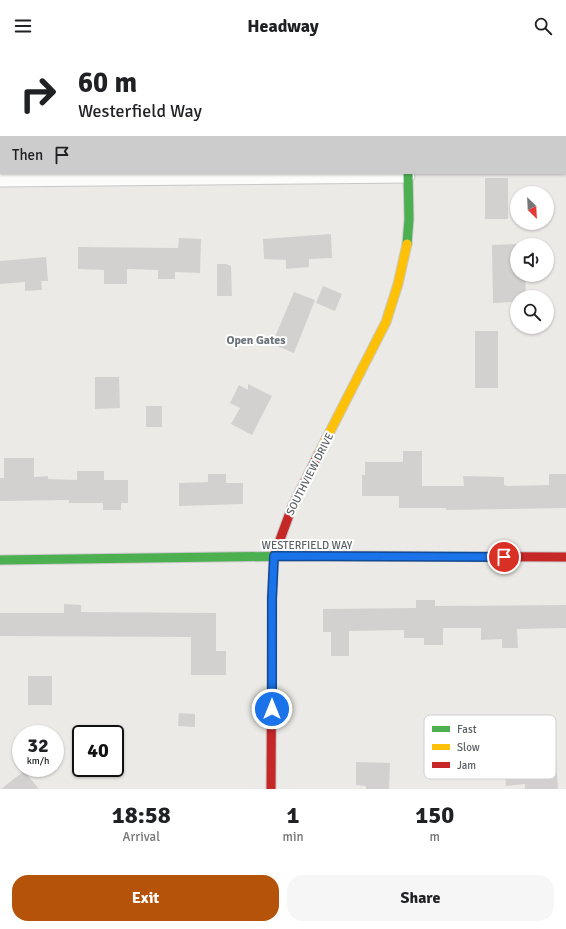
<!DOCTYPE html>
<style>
body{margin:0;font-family:Signika,sans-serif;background:#f6f6f6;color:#202124;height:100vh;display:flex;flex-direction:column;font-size:15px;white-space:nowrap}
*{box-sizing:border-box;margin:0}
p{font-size:13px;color:#757577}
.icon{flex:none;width:22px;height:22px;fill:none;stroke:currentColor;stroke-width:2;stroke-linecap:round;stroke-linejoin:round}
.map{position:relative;height:737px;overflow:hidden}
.drawer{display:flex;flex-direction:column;background:#fff;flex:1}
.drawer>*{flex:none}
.banner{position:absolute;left:0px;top:0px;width:566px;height:122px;box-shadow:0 1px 3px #0004;background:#fff;color:#202124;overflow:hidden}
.needle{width:26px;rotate:156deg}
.controls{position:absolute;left:510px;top:134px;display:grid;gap:8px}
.controls a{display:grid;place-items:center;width:44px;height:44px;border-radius:50%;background:#fff;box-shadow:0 1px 3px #0004;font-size:20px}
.speed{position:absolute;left:12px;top:673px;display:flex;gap:8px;font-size:20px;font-weight:700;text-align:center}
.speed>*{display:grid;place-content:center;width:52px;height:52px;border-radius:50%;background:#fff;box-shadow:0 1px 3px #0004;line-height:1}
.speed small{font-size:10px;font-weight:400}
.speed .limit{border:2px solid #111;border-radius:6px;background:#fff;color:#111}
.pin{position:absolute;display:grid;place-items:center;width:34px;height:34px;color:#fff;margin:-17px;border:2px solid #fff;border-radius:50%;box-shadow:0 1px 4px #0007}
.me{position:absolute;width:44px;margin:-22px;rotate:0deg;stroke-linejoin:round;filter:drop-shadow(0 0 3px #0008)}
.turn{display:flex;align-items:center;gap:14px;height:84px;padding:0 12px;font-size:18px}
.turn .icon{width:52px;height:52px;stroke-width:2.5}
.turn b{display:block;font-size:28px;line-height:34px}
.then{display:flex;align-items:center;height:38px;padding:0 12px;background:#0003;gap:8px;font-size:15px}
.eta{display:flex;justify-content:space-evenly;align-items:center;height:68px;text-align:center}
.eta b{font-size:24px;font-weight:700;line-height:28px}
.primary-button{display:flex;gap:8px;margin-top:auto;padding:8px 12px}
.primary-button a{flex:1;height:46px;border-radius:16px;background:#b45309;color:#fff;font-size:16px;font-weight:700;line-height:46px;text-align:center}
.primary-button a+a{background:#f6f6f6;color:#202124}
header{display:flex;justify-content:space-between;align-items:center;height:52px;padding:0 12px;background:#fff;font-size:18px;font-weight:700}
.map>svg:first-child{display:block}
.building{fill:#d3d1cf}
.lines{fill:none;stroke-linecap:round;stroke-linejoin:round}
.street-casing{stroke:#c7c7c7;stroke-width:15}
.fast-casing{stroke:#c8c9c9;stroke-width:11}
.slow-casing{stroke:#c8c9c9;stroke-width:11}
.jam-casing{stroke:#c8c9c9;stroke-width:11}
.street{stroke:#fcfcfb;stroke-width:13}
.fast{stroke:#4caf50;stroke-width:9}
.slow{stroke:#ffc107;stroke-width:9}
.jam{stroke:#c62828;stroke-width:9}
.route-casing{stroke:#114b97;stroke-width:10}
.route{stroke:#1a73e8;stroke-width:7}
.labels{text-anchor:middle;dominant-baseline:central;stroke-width:4;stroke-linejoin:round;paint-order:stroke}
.street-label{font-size:11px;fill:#5b6165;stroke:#fff}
.neighbourhood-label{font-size:12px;font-weight:bold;fill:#6c7378;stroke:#fff}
.key{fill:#fff;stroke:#ced0d1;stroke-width:1}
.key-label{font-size:11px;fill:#5b6165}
</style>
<header><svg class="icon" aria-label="menu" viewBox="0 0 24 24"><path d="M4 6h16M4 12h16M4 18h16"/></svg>Headway<svg class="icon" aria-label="search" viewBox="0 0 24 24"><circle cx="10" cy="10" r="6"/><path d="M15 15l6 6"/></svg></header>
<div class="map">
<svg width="566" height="737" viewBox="0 0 566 737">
<rect width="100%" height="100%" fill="#eceae6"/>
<g class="building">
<rect x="485" y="126" width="23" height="41"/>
<polygon points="331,182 332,206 309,207 309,215 286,217 286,208 264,207 263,187"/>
<polygon points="179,186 201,187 200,221 175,220 175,227 158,227 158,218 127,217 127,232 104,232 104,218 78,217 78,195 178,196"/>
<polygon points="516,192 517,223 525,223 526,243 516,244 516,250 493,251 492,193"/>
<polygon points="46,205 48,229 41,229 42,238 25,239 25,230 0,232 0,209"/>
<polygon points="217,212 226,212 231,214 232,244 217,244"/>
<polygon points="323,234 342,242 335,259 316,251"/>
<polygon points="294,240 315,248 294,301 272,292"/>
<rect x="475" y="279" width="23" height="57"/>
<polygon points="95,325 119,325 120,356 95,357"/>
<polygon points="248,332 272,344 252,383 231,372 240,356 230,351 239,333 248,338"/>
<rect x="146" y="354" width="16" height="21"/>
<polygon points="403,399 422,399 422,434 464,434 463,424 504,425 504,433 507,434 549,433 549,422 566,422 566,456 446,458 446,456 399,456 399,444 362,444 362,423 365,423 365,410 403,410"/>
<polygon points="4,406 34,406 34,425 48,424 48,427 77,428 77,419 104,419 104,428 128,428 128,451 121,451 121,458 103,458 103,451 69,451 69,448 0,449 0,426 4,426"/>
<polygon points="208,422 226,422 226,431 243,431 243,452 179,454 179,431 208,430"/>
<polygon points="416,548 435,548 435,554 566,553 566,576 517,577 518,596 502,596 502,587 481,588 481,576 443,576 443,593 424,593 424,586 404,586 404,578 349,579 349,604 331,604 331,580 323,580 323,557 416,556"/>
<polygon points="64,552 81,553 81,560 216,561 216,599 226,599 226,623 191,623 191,585 0,584 0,561 64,561"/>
<rect x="28" y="624" width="24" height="29"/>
<polygon points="179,661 195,662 195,675 178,674"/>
<polygon points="556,707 558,737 525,737 525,732 506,734 504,712"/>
<polygon points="356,710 390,711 389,737 366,737 366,734 356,733"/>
<polygon points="24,719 39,737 1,737"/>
</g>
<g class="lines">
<g class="street-casing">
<g id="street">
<polyline points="407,0 407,1"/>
<polyline points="0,128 408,124"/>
</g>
</g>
<g class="fast-casing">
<g id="fast">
<polyline points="407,192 409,167 408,121"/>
<polyline points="0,508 303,504"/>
</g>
</g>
<g class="slow-casing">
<polyline id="slow" points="318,403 386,270 398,232 407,192"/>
</g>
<g class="jam-casing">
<g id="jam">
<polyline points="303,504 566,505"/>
<polyline points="271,737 272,547 274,504 292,455 318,403"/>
</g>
</g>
<use href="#street" class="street"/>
<use href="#fast" class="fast"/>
<use href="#slow" class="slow"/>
<use href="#jam" class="jam"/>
</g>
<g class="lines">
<g class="route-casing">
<polyline id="route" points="272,657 272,547 274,504 504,505"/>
</g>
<use href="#route" class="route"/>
</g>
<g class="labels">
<g class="street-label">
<text transform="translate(310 422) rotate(-63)">SOUTHVIEW DRIVE</text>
<text x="307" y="493">WESTERFIELD WAY</text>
</g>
<g class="neighbourhood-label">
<text x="256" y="288">Open Gates</text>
</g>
</g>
<rect x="424" y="663" width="132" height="64" rx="6" class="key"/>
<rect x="432" y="674" width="18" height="6" fill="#4caf50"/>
<rect x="432" y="692" width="18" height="6" fill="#ffc107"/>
<rect x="432" y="710" width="18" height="6" fill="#c62828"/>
<g class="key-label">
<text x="457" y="681">Fast</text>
<text x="457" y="699">Slow</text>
<text x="457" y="717">Jam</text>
</g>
</svg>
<div class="controls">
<a><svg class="needle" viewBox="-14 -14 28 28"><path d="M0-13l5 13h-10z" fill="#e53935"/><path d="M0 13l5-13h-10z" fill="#757577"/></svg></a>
<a><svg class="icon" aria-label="sound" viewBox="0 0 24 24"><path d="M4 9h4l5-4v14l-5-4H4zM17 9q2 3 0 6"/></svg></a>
<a><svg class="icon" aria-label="search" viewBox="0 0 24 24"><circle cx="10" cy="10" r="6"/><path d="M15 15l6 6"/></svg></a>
</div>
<div class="speed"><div>32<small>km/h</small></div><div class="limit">40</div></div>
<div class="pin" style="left:504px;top:505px;background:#d93025"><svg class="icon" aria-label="arrive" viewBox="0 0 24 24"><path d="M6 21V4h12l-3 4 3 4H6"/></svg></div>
<svg class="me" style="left:272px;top:657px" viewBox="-20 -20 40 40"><circle r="17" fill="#1a73e8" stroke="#fff" stroke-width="3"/><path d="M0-11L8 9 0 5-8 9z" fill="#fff"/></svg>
<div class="banner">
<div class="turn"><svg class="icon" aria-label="right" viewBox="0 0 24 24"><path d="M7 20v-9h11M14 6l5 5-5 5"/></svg><div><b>60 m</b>Westerfield Way</div></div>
<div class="then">Then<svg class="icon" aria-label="arrive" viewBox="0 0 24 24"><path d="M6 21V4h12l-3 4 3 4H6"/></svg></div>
</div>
</div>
<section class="drawer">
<div class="eta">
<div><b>18:58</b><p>Arrival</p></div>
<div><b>1</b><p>min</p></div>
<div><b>150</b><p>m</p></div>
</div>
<div class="primary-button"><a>Exit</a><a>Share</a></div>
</section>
